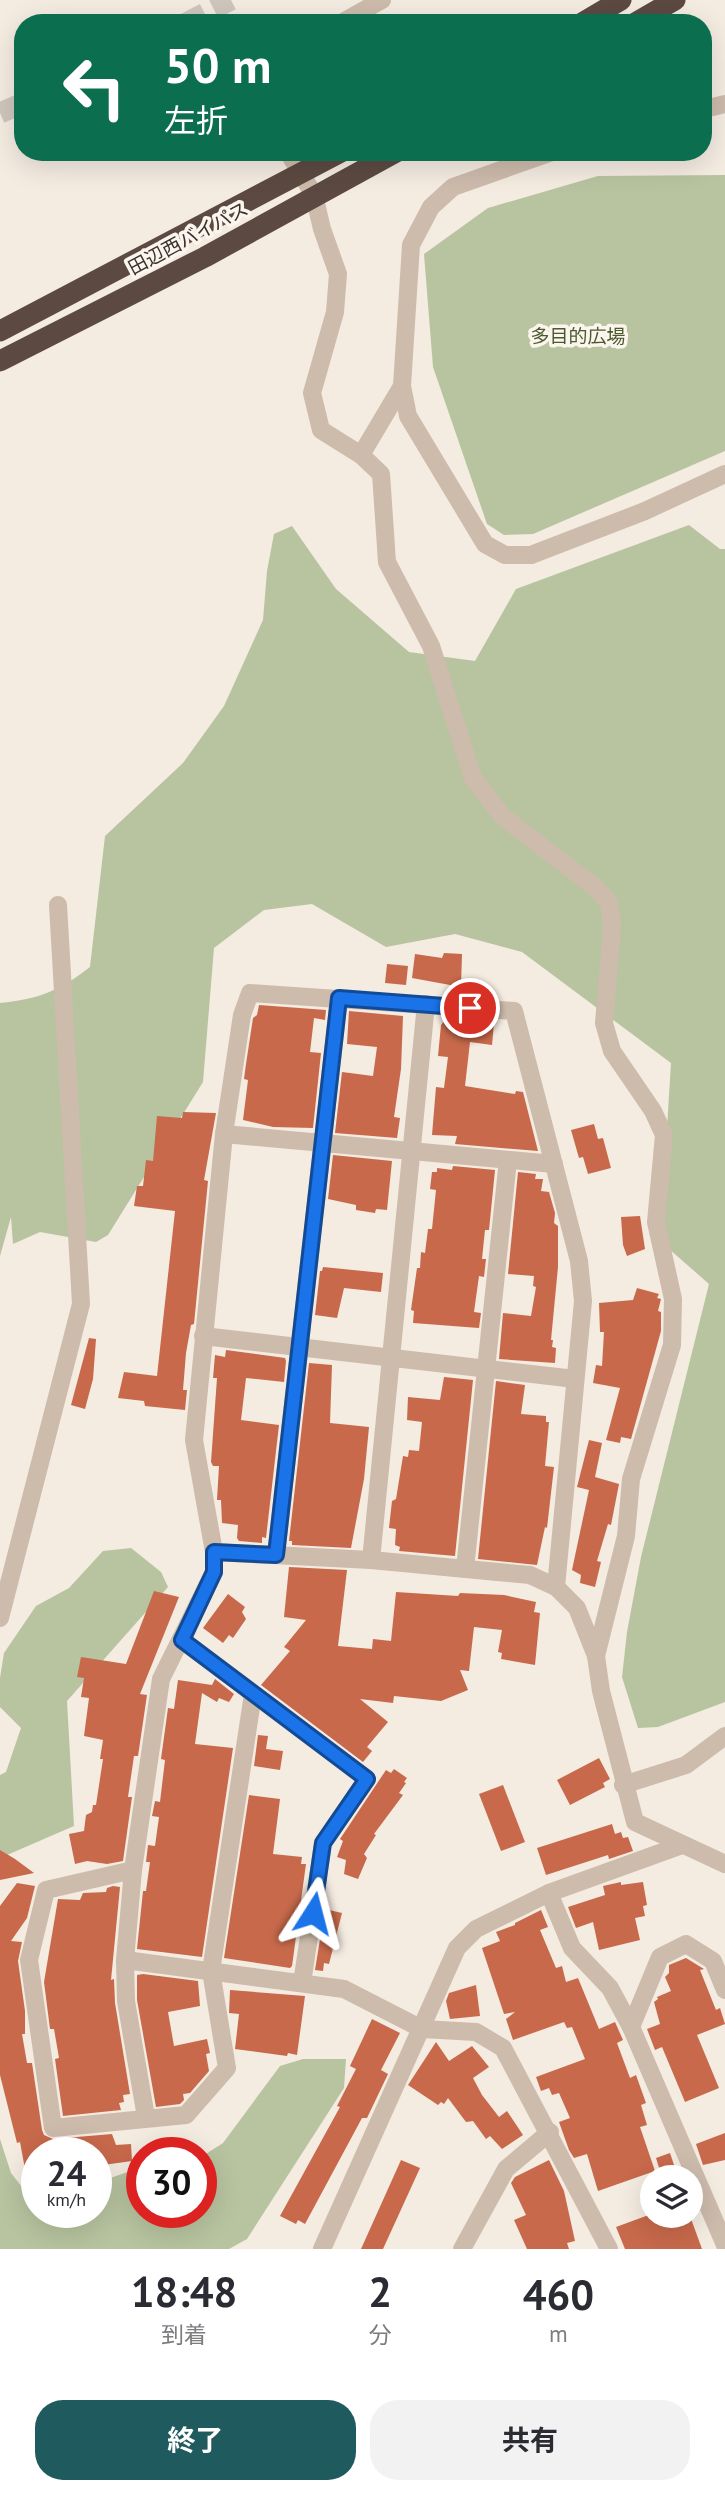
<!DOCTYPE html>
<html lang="ja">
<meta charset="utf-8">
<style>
body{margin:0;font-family:"PT Sans","Noto Sans JP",sans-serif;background:#f2f2f3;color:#2b2b33;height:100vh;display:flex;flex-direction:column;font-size:26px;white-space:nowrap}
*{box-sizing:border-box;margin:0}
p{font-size:23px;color:#7c7c81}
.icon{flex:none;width:38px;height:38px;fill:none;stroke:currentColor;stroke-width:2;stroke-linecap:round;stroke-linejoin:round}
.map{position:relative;height:2249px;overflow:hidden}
.sheet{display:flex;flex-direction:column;background:#fff;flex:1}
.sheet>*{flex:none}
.hud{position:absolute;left:14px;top:14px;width:698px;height:147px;border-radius:28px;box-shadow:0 7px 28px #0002;background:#0b6e4f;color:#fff;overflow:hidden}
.tools{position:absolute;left:640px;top:2165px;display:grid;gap:14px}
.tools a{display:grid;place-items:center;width:63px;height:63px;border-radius:50%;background:#fff;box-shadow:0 7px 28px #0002;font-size:35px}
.speed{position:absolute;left:21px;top:2137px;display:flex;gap:14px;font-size:35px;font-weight:700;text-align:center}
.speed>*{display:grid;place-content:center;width:91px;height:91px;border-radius:50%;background:#fff;box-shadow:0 7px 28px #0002;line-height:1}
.speed small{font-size:18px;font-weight:400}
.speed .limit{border:10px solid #d22;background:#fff;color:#111}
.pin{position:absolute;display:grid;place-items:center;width:60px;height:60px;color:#fff;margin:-30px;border:4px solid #fff;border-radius:50%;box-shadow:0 2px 7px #0007}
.me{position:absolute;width:77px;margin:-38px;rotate:9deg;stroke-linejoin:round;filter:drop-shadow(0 0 5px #0008)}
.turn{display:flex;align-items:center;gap:24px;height:147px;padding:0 35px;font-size:32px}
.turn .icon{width:91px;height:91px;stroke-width:2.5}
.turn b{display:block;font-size:49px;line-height:60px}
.eta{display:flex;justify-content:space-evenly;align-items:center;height:119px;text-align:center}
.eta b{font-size:42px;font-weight:700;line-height:49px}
.button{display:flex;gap:14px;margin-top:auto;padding:14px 35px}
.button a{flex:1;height:80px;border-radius:28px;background:#1f5a5e;color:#fff;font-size:28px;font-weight:700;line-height:80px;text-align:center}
.button a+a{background:#f2f2f3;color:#2b2b33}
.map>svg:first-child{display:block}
.green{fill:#b8c4a0}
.building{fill:#c8694b}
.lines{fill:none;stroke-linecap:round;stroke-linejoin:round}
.highway-tunnel{stroke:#cfc6bd;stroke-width:21;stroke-dasharray:21 10;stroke-linecap:butt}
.minor{stroke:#cdbbac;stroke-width:18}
.highway{stroke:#5c4a42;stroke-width:21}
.route-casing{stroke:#114b97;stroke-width:18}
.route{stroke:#1a73e8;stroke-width:12}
.labels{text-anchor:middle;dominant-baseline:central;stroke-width:7;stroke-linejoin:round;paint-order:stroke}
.street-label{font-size:19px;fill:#3b302b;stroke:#fbf5ee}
.park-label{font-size:19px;fill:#4a5a2e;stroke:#fbf5ee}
</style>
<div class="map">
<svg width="725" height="2249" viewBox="0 0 725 2249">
<rect width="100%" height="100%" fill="#f4ebe1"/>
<g class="green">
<polygon points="725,175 725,451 533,534 504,535 487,524 433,367 424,254 488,208 598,176"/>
<path d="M689,525L720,549H725V1702L658,1727L638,1728L622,1677L627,1632L641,1557L709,1284L660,1241L671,1063L522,952L455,934L386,947L312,904L264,910L214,948L203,1082L108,1235L96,1242L40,1232L13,1244L11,1217L0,1256V1003C39,999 59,991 90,967L105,836L183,763L224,706L263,620L267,571L274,534L292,526L336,589L409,652L475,661L516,589Z"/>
<polygon points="131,1548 161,1572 168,1587 67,1701 74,1826 0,1858 0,1775 6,1772 21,1728 0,1707 0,1678 4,1653 36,1606 69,1588 103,1551"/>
<polygon points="303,2059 346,2059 344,2088 247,2239 229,2249 0,2249 0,2139 11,2173 29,2196 37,2194 37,2212 96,2212 96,2183 142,2167 142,2212 201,2212 201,2157 223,2143 280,2066"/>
</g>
<g class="building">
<polygon points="444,953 462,954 461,987 412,978 415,954 442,958"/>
<polygon points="387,964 408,966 406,985 385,983"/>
<polygon points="259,1005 326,1010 325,1020 314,1018 310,1052 321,1053 313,1128 273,1127 243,1120 248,1080 244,1079 246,1064 253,1018 257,1015"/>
<polygon points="349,1011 403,1016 401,1069 394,1117 400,1118 397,1138 335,1133 342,1072 373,1076 377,1047 347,1044"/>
<polygon points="450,1020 494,1023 492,1045 470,1042 465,1086 515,1094 516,1091 523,1092 538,1151 455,1144 457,1136 432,1135 436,1087 444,1088 448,1057 438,1056 441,1025 444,1021"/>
<polygon points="183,1112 216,1113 204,1180 208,1181 194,1324 191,1325 186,1353 183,1390 187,1390 185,1410 145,1406 144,1401 118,1398 124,1372 157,1376 175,1211 134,1206 137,1186 143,1186 146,1160 153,1161 157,1116 182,1118"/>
<polygon points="594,1124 598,1139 603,1138 611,1168 588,1174 583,1157 579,1158 571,1130"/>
<polygon points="333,1155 392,1161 387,1210 376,1209 375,1213 356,1210 356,1205 328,1199"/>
<polygon points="453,1166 495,1170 489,1230 485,1230 482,1259 486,1259 484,1277 479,1276 474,1312 481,1313 479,1328 413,1323 414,1311 411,1310 417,1268 420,1268 421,1252 425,1253 428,1229 432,1229 436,1190 430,1189 432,1172 437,1172 437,1168 452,1170"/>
<polygon points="518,1172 536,1174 535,1179 543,1179 541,1191 549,1192 555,1213 554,1223 558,1226 558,1267 551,1340 553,1340 552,1347 556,1348 555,1363 499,1359 503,1313 531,1316 536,1287 533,1286 534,1276 508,1274"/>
<polygon points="640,1216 645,1249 627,1256 623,1245 621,1217"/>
<polygon points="323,1267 383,1273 381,1292 344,1288 337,1318 315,1315 320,1271 322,1271"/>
<polygon points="637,1288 659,1294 657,1298 661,1299 658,1311 661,1312 661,1331 631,1439 621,1437 620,1443 606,1440 620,1388 593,1383 596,1365 602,1366 604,1332 600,1332 599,1303 633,1300"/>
<polygon points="89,1338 96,1339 93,1379 85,1409 71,1405"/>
<polygon points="226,1350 285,1358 286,1361 284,1382 246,1378 241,1420 279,1425 266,1538 262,1537 262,1543 239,1541 237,1538 238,1525 222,1523 221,1500 217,1500 219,1466 213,1466 211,1462 217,1378 213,1378 215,1355 225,1357"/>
<polygon points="309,1363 332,1365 330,1423 369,1427 364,1479 351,1548 292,1545 292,1541 289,1541"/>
<polygon points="444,1377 473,1380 455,1556 399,1551 400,1547 395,1545 396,1529 389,1528 392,1501 396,1499 403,1456 408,1457 409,1450 419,1451 422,1422 407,1420 408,1397 440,1400"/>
<polygon points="496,1381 525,1385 521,1414 546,1416 546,1422 549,1422 545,1466 554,1467 547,1528 545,1527 537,1565 478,1559"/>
<polygon points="589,1440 602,1443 595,1477 619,1484 611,1525 608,1524 597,1561 601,1562 595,1587 580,1583 581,1575 572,1570 589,1490 577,1487"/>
<polygon points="289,1567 347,1570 338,1646 372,1649 373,1639 391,1641 396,1592 458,1596 460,1593 504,1595 536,1602 534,1612 540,1613 535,1665 501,1659 502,1653 498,1652 502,1630 474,1627 469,1671 460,1670 468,1690 441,1701 394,1696 393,1703 360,1699 388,1722 367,1747 372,1751 363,1762 261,1685 290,1651 284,1647 306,1620 284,1617"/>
<polygon points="154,1591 179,1597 140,1694 147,1695 138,1756 134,1756 128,1797 132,1797 123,1861 107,1864 87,1861 75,1864 69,1834 84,1831 86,1815 92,1812 93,1805 96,1805 103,1759 100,1759 103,1740 84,1736 89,1698 81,1697 84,1678 77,1677 81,1657 126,1664"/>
<polygon points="228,1594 245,1607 242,1612 246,1619 233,1638 229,1635 223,1643 203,1628"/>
<polygon points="215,1679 234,1694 229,1702 219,1698 217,1702 202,1693 195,1744 233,1748 202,1957 137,1949 143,1891 146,1891 150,1862 146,1862 148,1845 155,1846 159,1817 152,1816 155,1801 160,1802 165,1760 161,1759 168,1708 174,1709 178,1680 212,1685"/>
<polygon points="258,1735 268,1736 266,1749 283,1751 280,1770 254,1766"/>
<polygon points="599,1758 610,1779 603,1783 605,1787 570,1805 557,1780"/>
<polygon points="394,1769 407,1778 404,1782 406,1783 399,1793 403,1795 374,1834 376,1835 364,1854 367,1858 358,1879 344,1874 346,1860 337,1857 343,1841 340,1839 386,1770 391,1773"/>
<polygon points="503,1785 525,1842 501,1851 479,1794"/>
<polygon points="249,1795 280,1799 273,1854 302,1857 301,1864 306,1864 292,1966 290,1968 224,1958"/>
<polygon points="612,1824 615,1834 621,1832 623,1838 628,1837 633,1851 609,1859 608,1855 546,1875 537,1848"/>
<polygon points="0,1850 15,1859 34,1873 0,1880"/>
<polygon points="621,1882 621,1885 643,1882 647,1905 643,1906 645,1916 635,1918 640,1940 599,1950 593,1922 576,1928 568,1907 605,1895 603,1886"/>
<polygon points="17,1883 35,1886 27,1918 11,1941 22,1942 18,1961 25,2011 25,2034 22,2034 27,2063 32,2063 42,2130 44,2135 53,2139 112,2134 116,2145 131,2144 132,2161 96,2166 96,2152 37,2152 37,2191 29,2191 20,2142 17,2143 0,2075 0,1906"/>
<polygon points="113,1886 120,1887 111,1980 114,1979 115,2003 130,2094 123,2095 124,2102 119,2103 121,2110 63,2116 55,2059 59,2058 54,2029 50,2029 44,1982 58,1899 80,1900 83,1893 106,1892 107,1888"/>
<polygon points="325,1909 342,1913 329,1964 324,1963 323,1971 315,1970"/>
<polygon points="541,1910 548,1927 540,1930 556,1968 562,1966 566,1982 578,1978 599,2029 615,2022 623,2040 617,2043 630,2078 636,2075 646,2103 641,2105 647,2125 640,2127 655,2171 598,2191 587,2154 574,2158 569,2150 559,2122 570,2118 559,2093 552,2095 549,2088 541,2091 536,2077 585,2059 572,2027 567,2028 564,2022 513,2040 506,2019 515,2012 504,2014 482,1948 500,1941 496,1932 515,1925 515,1923"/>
<polygon points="686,1958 704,1969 700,1970 716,2010 720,2008 725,2024 697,2035 719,2088 685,2102 662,2047 655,2050 647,2029 660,2024 654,2002 658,1999 657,1997 671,1991 665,1977 669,1973 669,1965"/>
<polygon points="143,1974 198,1981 200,2006 168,2012 174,2046 207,2039 210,2053 206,2054 209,2071 190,2093 183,2094 184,2100 180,2104 156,2107 137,2000 137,1975"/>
<polygon points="476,1985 480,2016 450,2019 446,2001 449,1993"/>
<polygon points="230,1990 305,1996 297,2055 288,2053 287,2056 235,2049 239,2014 229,2013"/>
<polygon points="372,2019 400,2033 381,2070 388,2074 367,2118 362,2118 305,2224 298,2220 296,2224 280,2216 340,2107 337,2106 356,2069 350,2066"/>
<polygon points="436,2042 449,2061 472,2046 489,2067 473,2078 482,2095 499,2117 507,2111 523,2135 502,2149 490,2136 486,2139 473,2121 466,2122 448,2098 444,2104 441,2102 438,2105 408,2085"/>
<polygon points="725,2133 725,2160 703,2165 696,2144"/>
<polygon points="670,2153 678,2177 662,2177 656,2158"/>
<polygon points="401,2160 420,2168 383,2249 361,2249"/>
<polygon points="549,2160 564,2191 575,2241 567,2243 569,2249 527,2249 514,2220 526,2215 511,2183 515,2177"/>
<polygon points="646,2216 690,2216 702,2249 625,2249 616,2227"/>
</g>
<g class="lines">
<g class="highway-tunnel">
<polyline points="186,23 231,0"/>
<polyline points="0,113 23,103"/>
</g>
<g class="minor">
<polyline points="341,23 382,0"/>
<polyline points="704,109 725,104"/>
<polyline points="288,152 314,195 322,229 338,274 335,312 312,393 321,430 361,455 381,474 387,562 431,646 473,778 502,816 597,889 609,903 612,926 604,1023 612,1051 653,1111 664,1135 656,1222 673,1299 672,1345 631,1479 626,1536 596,1656"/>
<polyline points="552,152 453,187 431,207 411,245 402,386 408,416 485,544 505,555 531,555 645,511 725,474"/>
<polyline points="361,455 402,386"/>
<polyline points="224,1134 554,1164"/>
<polyline points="203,1336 575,1379"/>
<polyline points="214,1552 371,1560 530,1575 556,1587 577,1608 596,1656 601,1691 635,1822 725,1864"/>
<polyline points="276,1555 339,998"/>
<polyline points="371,1560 426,1004"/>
<polyline points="465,1569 508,1160"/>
<polyline points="0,1618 81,1304 58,905"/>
<polyline points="182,1640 367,1779 323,1843 302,1983"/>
<polyline points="623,1785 686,1765 725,1736"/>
<polyline points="133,1870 46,1890 29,1960 53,2128 186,2115 227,2068 211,1971 253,1694"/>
<polyline points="549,1893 572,1948 610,1988 631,2027 725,2245"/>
<polyline points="125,1960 344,1989 422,2029 476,2032 503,2048 609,2249"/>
<polyline points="631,2027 660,1957 686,1944 713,1961 725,1990"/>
<polyline points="146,2117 126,2001 125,1960 133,1870 161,1679 214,1572 214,1552 194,1440 224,1134 242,1015 250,993 514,1011 579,1261 583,1301 556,1587"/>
<polyline points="322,2249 457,1948 476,1929 549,1893 682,1845"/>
<polyline points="462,2249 506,2169 550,2132"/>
</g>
<g class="highway">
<polyline points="582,23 621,0"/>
<polyline points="635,23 675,0"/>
<polyline points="0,331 341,152"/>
<polyline points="0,361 205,257 396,152"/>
</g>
</g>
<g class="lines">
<g class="route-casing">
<polyline id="route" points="313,1913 323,1843 367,1779 182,1640 214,1572 214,1552 276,1555 339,998 470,1008"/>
</g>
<use href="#route" class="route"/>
</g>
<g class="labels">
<g class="street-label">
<text transform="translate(188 238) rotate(-28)">田辺西バイパス</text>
</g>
<g class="park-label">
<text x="578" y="336">多目的広場</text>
</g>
</g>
</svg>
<div class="tools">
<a><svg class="icon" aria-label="layers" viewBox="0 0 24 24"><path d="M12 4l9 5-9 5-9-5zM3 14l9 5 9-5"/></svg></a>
</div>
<div class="speed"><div>24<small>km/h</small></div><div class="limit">30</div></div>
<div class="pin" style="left:470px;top:1008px;background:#d93025"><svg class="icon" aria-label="arrive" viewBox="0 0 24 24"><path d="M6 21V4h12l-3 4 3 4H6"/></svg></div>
<svg class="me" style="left:313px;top:1913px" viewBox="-20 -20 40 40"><path d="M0-17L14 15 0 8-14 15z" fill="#1a73e8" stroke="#fff" stroke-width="4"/></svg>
<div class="hud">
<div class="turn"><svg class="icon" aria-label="left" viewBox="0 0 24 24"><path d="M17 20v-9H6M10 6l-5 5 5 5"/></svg><div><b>50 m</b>左折</div></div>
</div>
</div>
<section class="sheet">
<div class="eta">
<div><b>18:48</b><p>到着</p></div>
<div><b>2</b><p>分</p></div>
<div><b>460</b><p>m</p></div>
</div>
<div class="button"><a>終了</a><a>共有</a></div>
</section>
